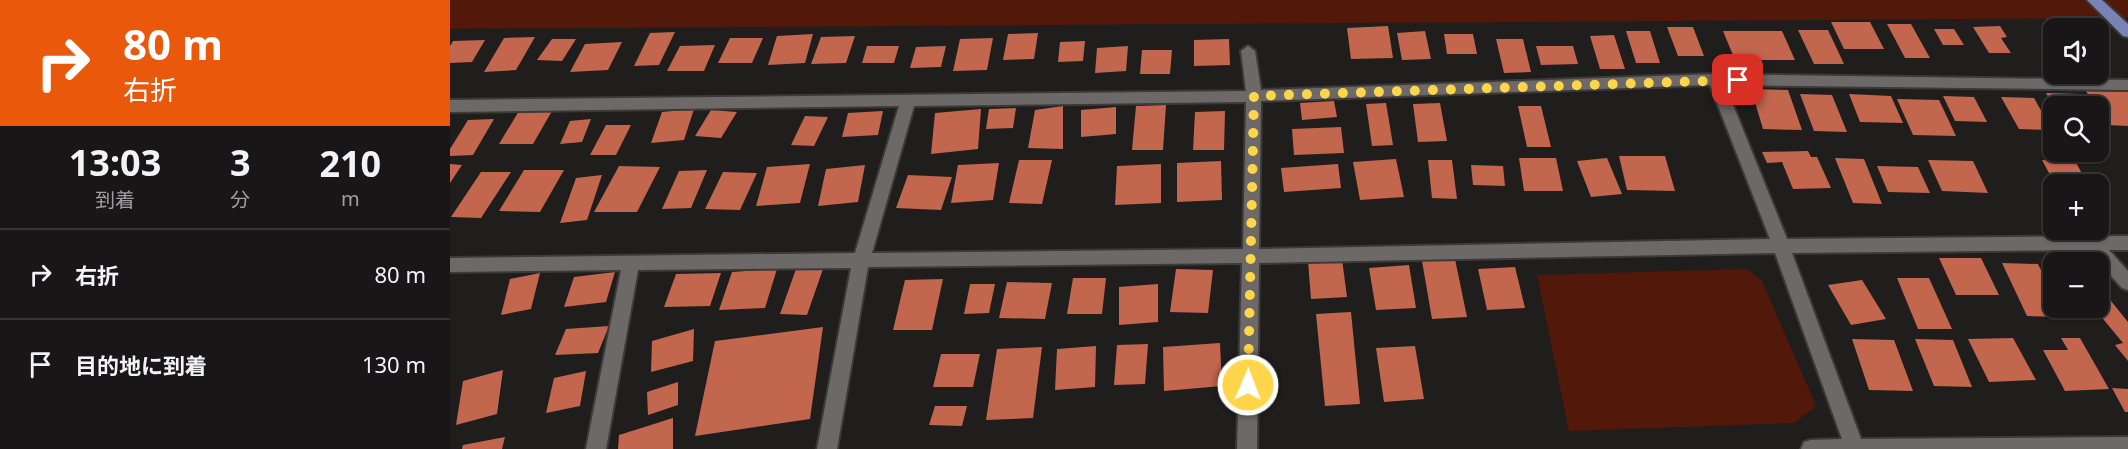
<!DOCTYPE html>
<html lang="ja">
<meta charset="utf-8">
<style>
body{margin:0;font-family:"Noto Sans","Noto Sans JP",sans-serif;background:#252323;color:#f1f3f6;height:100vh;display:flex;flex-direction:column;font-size:22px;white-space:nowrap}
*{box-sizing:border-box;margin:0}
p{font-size:20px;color:#9f9fa1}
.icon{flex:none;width:33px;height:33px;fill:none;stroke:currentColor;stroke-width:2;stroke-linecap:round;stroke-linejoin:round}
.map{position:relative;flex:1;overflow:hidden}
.side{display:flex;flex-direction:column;background:#181616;width:450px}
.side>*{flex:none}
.banner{background:#ea580c;color:#fff;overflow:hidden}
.tools{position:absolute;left:1593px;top:18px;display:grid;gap:12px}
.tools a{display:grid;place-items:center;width:66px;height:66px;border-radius:12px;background:#181616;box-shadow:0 2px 4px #0004,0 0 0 2px #363535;font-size:30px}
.pin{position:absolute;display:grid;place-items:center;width:51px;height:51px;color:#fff;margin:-26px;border-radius:12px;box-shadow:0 3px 9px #0006}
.me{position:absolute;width:66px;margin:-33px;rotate:1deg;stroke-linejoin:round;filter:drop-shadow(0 0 4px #0008)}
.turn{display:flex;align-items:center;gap:21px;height:126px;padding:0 24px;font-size:27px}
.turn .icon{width:78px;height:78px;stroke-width:2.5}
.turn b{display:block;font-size:42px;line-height:51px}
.eta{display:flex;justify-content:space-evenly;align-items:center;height:102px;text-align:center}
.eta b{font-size:36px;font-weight:700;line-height:42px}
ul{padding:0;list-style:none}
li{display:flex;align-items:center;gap:18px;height:90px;padding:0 24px;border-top:2px solid #363535}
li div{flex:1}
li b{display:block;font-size:22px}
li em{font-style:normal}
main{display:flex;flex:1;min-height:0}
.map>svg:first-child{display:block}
.green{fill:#52190a}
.building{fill:#c2664e}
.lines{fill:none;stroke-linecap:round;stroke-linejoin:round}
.minor-casing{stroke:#3c3a39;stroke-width:4}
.primary-casing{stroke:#3c3a39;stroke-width:4}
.minor{fill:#6d6968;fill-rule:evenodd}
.primary{fill:#7784b5;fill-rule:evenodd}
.route{stroke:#ffd54a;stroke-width:10;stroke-dasharray:0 18}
</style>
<main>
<section class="side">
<div class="banner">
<div class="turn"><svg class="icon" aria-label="right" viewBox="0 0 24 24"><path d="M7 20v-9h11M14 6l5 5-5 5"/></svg><div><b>80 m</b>右折</div></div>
</div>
<div class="eta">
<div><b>13:03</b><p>到着</p></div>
<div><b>3</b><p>分</p></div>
<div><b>210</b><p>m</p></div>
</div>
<ul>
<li><svg class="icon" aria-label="right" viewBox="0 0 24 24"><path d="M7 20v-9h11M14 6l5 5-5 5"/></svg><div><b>右折</b></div><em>80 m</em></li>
<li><svg class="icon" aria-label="arrive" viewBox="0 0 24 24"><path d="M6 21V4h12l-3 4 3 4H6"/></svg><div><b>目的地に到着</b></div><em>130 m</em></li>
</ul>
</section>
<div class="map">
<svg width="1678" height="449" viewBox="0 0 1678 449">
<rect width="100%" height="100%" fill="#201d1d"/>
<g class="green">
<polygon points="0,0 1678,0 1678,18 0,29"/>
<polygon points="1297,269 1312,281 1366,406 1344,423 1119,431 1087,275"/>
</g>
<g class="building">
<polygon points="1381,22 1420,22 1434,49 1394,49"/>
<polygon points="1437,24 1461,24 1480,58 1455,58"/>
<polygon points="938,26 943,58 901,59 897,28"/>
<polygon points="1550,26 1557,37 1551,38 1561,53 1539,53 1523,27"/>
<polygon points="1217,27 1243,27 1254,56 1228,56"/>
<polygon points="1484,29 1504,29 1514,45 1493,45"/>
<polygon points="1348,30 1378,30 1394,64 1364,64"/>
<polygon points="975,31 981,59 952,60 947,33"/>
<polygon points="1176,31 1200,31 1210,63 1186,63"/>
<polygon points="1273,31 1332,31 1345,60 1285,60"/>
<polygon points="225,32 209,65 184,66 200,33"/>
<polygon points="588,33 584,59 553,60 558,34"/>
<polygon points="363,34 355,63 318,65 327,36"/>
<polygon points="994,34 1023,34 1027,54 997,54"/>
<polygon points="1164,35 1175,69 1150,69 1140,36"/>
<polygon points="405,36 396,63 361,64 371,37"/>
<polygon points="85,37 66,70 34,72 54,38"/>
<polygon points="280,38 313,38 302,63 268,63"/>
<polygon points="543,38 537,70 503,71 510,39"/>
<polygon points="102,39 126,39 112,61 87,60"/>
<polygon points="779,39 780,65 744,66 744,40"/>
<polygon points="1046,39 1073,39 1081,72 1054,73"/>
<polygon points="35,40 22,62 0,63 0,46 3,41"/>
<polygon points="635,41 633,61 608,62 610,42"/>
<polygon points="172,42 158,70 120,72 135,44"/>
<polygon points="265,45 254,71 217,71 230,46"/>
<polygon points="417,46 449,46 444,63 412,63"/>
<polygon points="496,46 491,67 460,68 466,47"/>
<polygon points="678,46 676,71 645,73 647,48"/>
<polygon points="1086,46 1123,46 1128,64 1091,65"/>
<polygon points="692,50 722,50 720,74 690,74"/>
<polygon points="1301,89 1338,90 1352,130 1313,129"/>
<polygon points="1636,91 1678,92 1678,126 1657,125 1648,112 1648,106 1645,106"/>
<polygon points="1596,93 1630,94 1638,106 1604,106"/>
<polygon points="1350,94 1382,95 1397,132 1364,131"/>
<polygon points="1399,94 1441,96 1453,123 1410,122"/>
<polygon points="1493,96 1524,97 1537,122 1505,121"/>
<polygon points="1551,97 1584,98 1602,130 1569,129"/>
<polygon points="1447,99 1489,100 1506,136 1463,135"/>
<polygon points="884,101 887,117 852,120 850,103"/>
<polygon points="936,103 943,145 922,146 916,104"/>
<polygon points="990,103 997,141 968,142 963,104"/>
<polygon points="716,105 713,150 682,150 686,106"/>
<polygon points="613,106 613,149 578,148 585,110"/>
<polygon points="1068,106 1091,106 1101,147 1077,147"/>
<polygon points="666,107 666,134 631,137 631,110"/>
<polygon points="566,108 563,128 536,129 539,109"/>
<polygon points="244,109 234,140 201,143 212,112"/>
<polygon points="531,109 528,149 481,154 485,113"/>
<polygon points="261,110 287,112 271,138 245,136"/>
<polygon points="69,111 102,111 83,144 49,144"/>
<polygon points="433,111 428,135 392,137 398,113"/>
<polygon points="775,111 774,150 743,150 745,112"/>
<polygon points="355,116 378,117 364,146 341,145"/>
<polygon points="44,119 23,155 0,156 0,149 18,120"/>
<polygon points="141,119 132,142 110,144 120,121"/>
<polygon points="156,125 181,125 166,155 140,155"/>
<polygon points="891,127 894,153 844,155 842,129"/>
<polygon points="1358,151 1361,157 1367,157 1381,188 1343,189 1332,162 1317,163 1312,152"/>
<polygon points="1169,156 1215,156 1225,191 1177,190"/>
<polygon points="1069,158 1106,158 1113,191 1074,191"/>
<polygon points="1157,158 1172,194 1141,197 1127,161"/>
<polygon points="1385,158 1414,159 1432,204 1403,203"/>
<polygon points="946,159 954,197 910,200 903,162"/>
<polygon points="569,160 602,160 592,204 559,203"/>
<polygon points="978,160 1002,160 1007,199 982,198"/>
<polygon points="1478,160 1523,161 1538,193 1492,191"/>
<polygon points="1592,160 1625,161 1638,184 1605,184"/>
<polygon points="771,161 772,200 727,202 727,163"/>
<polygon points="549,163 543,200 501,203 508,165"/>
<polygon points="0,164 12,165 0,183"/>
<polygon points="360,164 350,203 306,206 317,167"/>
<polygon points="711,164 711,203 665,205 667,166"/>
<polygon points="888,164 891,188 834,192 831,168"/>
<polygon points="415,165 408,202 368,206 376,169"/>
<polygon points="1021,165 1053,166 1055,186 1023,185"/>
<polygon points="169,166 210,167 187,212 144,212"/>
<polygon points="1427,166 1468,167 1480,193 1438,192"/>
<polygon points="74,170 114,170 90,212 49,211"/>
<polygon points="257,170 241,208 212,209 229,171"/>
<polygon points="31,172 61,172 31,218 1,217"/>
<polygon points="273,172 307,173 290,210 255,209"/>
<polygon points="152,175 137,220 110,223 126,178"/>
<polygon points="458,175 502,177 491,210 446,208"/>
<polygon points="1489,258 1531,258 1549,295 1506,295"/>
<polygon points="892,259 897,297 861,299 858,261"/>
<polygon points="1005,259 1017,317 982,319 972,261"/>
<polygon points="1552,263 1588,264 1604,296 1604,308 1610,308 1614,317 1577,316"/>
<polygon points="959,265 966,308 926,310 919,268"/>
<polygon points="1065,267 1075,308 1037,310 1028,269"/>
<polygon points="327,269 315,308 269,310 282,272"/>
<polygon points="346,269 373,269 357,315 330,314"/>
<polygon points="726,269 763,270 758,313 720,312"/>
<polygon points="165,272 156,302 114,307 124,277"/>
<polygon points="90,273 81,309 51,315 60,279"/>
<polygon points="271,273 260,306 214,307 226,274"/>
<polygon points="623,278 656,278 652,314 617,314"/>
<polygon points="1447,278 1479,278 1502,329 1468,329"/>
<polygon points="493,279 482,330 443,330 455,280"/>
<polygon points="1412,280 1436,319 1401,325 1378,285"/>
<polygon points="557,282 602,283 595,319 549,318"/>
<polygon points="520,284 545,284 539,313 514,314"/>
<polygon points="708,284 708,322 669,325 669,287"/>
<polygon points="1657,296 1678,322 1678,361 1665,345 1673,343 1644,308 1648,308 1648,297"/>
<polygon points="901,312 910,404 875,406 866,314"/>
<polygon points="159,326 148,353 105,355 116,329"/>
<polygon points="373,327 360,419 245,436 265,341"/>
<polygon points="244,329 243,361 201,372 202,341"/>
<polygon points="1563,338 1586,380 1539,382 1518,339"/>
<polygon points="1611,338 1630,338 1659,389 1615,391 1593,350 1618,350"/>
<polygon points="1402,339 1444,340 1463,391 1419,390"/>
<polygon points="1465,339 1503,340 1522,387 1484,386"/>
<polygon points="770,343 772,386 714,391 713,347"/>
<polygon points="698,344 695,384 664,385 667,345"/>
<polygon points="646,346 645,387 605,390 607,349"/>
<polygon points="965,346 974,399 934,402 926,348"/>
<polygon points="592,347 583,418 536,420 547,349"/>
<polygon points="491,354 530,354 523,387 483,387"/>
<polygon points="53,370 47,414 6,425 13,381"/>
<polygon points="136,371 130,406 96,413 104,378"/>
<polygon points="228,382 228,405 198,415 197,392"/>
<polygon points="1662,388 1678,389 1678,412 1675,412"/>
<polygon points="485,406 517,406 512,426 479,425"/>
<polygon points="223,418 223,449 168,449 169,435"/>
<polygon points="55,437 52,449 12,449 13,445"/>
</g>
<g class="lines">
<g class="minor-casing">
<path id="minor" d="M798,46L805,51L811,90L1265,74L1678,80V90L1275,85L1337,239L1678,236V250H1659L1678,271V290L1672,288L1638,250L1342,253L1411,439L1678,437V449H1351L1354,442L1361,440L1392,439L1325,253L809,263L807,449H787L792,263L418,267L387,449H367L401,268L188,270L156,449H136L171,270L0,272V258L405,253L449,106L0,112V100L796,91L791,51ZM1260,85L1320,239L809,249L811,101ZM796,102L793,249L422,253L464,106Z"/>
</g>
<g class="primary-casing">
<polygon id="primary" points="1637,0 1652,0 1678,24 1678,37 1673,36"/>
</g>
<use href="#minor" class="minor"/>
<use href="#primary" class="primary"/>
</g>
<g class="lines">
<polyline class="route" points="798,385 804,96 1288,80"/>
</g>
</svg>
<div class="tools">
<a><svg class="icon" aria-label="sound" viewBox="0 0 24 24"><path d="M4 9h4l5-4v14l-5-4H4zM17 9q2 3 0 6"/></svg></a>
<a><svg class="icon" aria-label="search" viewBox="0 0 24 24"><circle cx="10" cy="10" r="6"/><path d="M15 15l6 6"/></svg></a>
<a>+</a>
<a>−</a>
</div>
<div class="pin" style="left:1288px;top:80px;background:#d93025"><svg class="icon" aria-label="arrive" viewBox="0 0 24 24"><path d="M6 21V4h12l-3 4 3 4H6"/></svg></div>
<svg class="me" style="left:798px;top:385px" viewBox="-20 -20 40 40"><circle r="17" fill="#ffd54a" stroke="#fff" stroke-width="3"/><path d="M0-11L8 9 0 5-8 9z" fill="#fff"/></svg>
</div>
</main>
